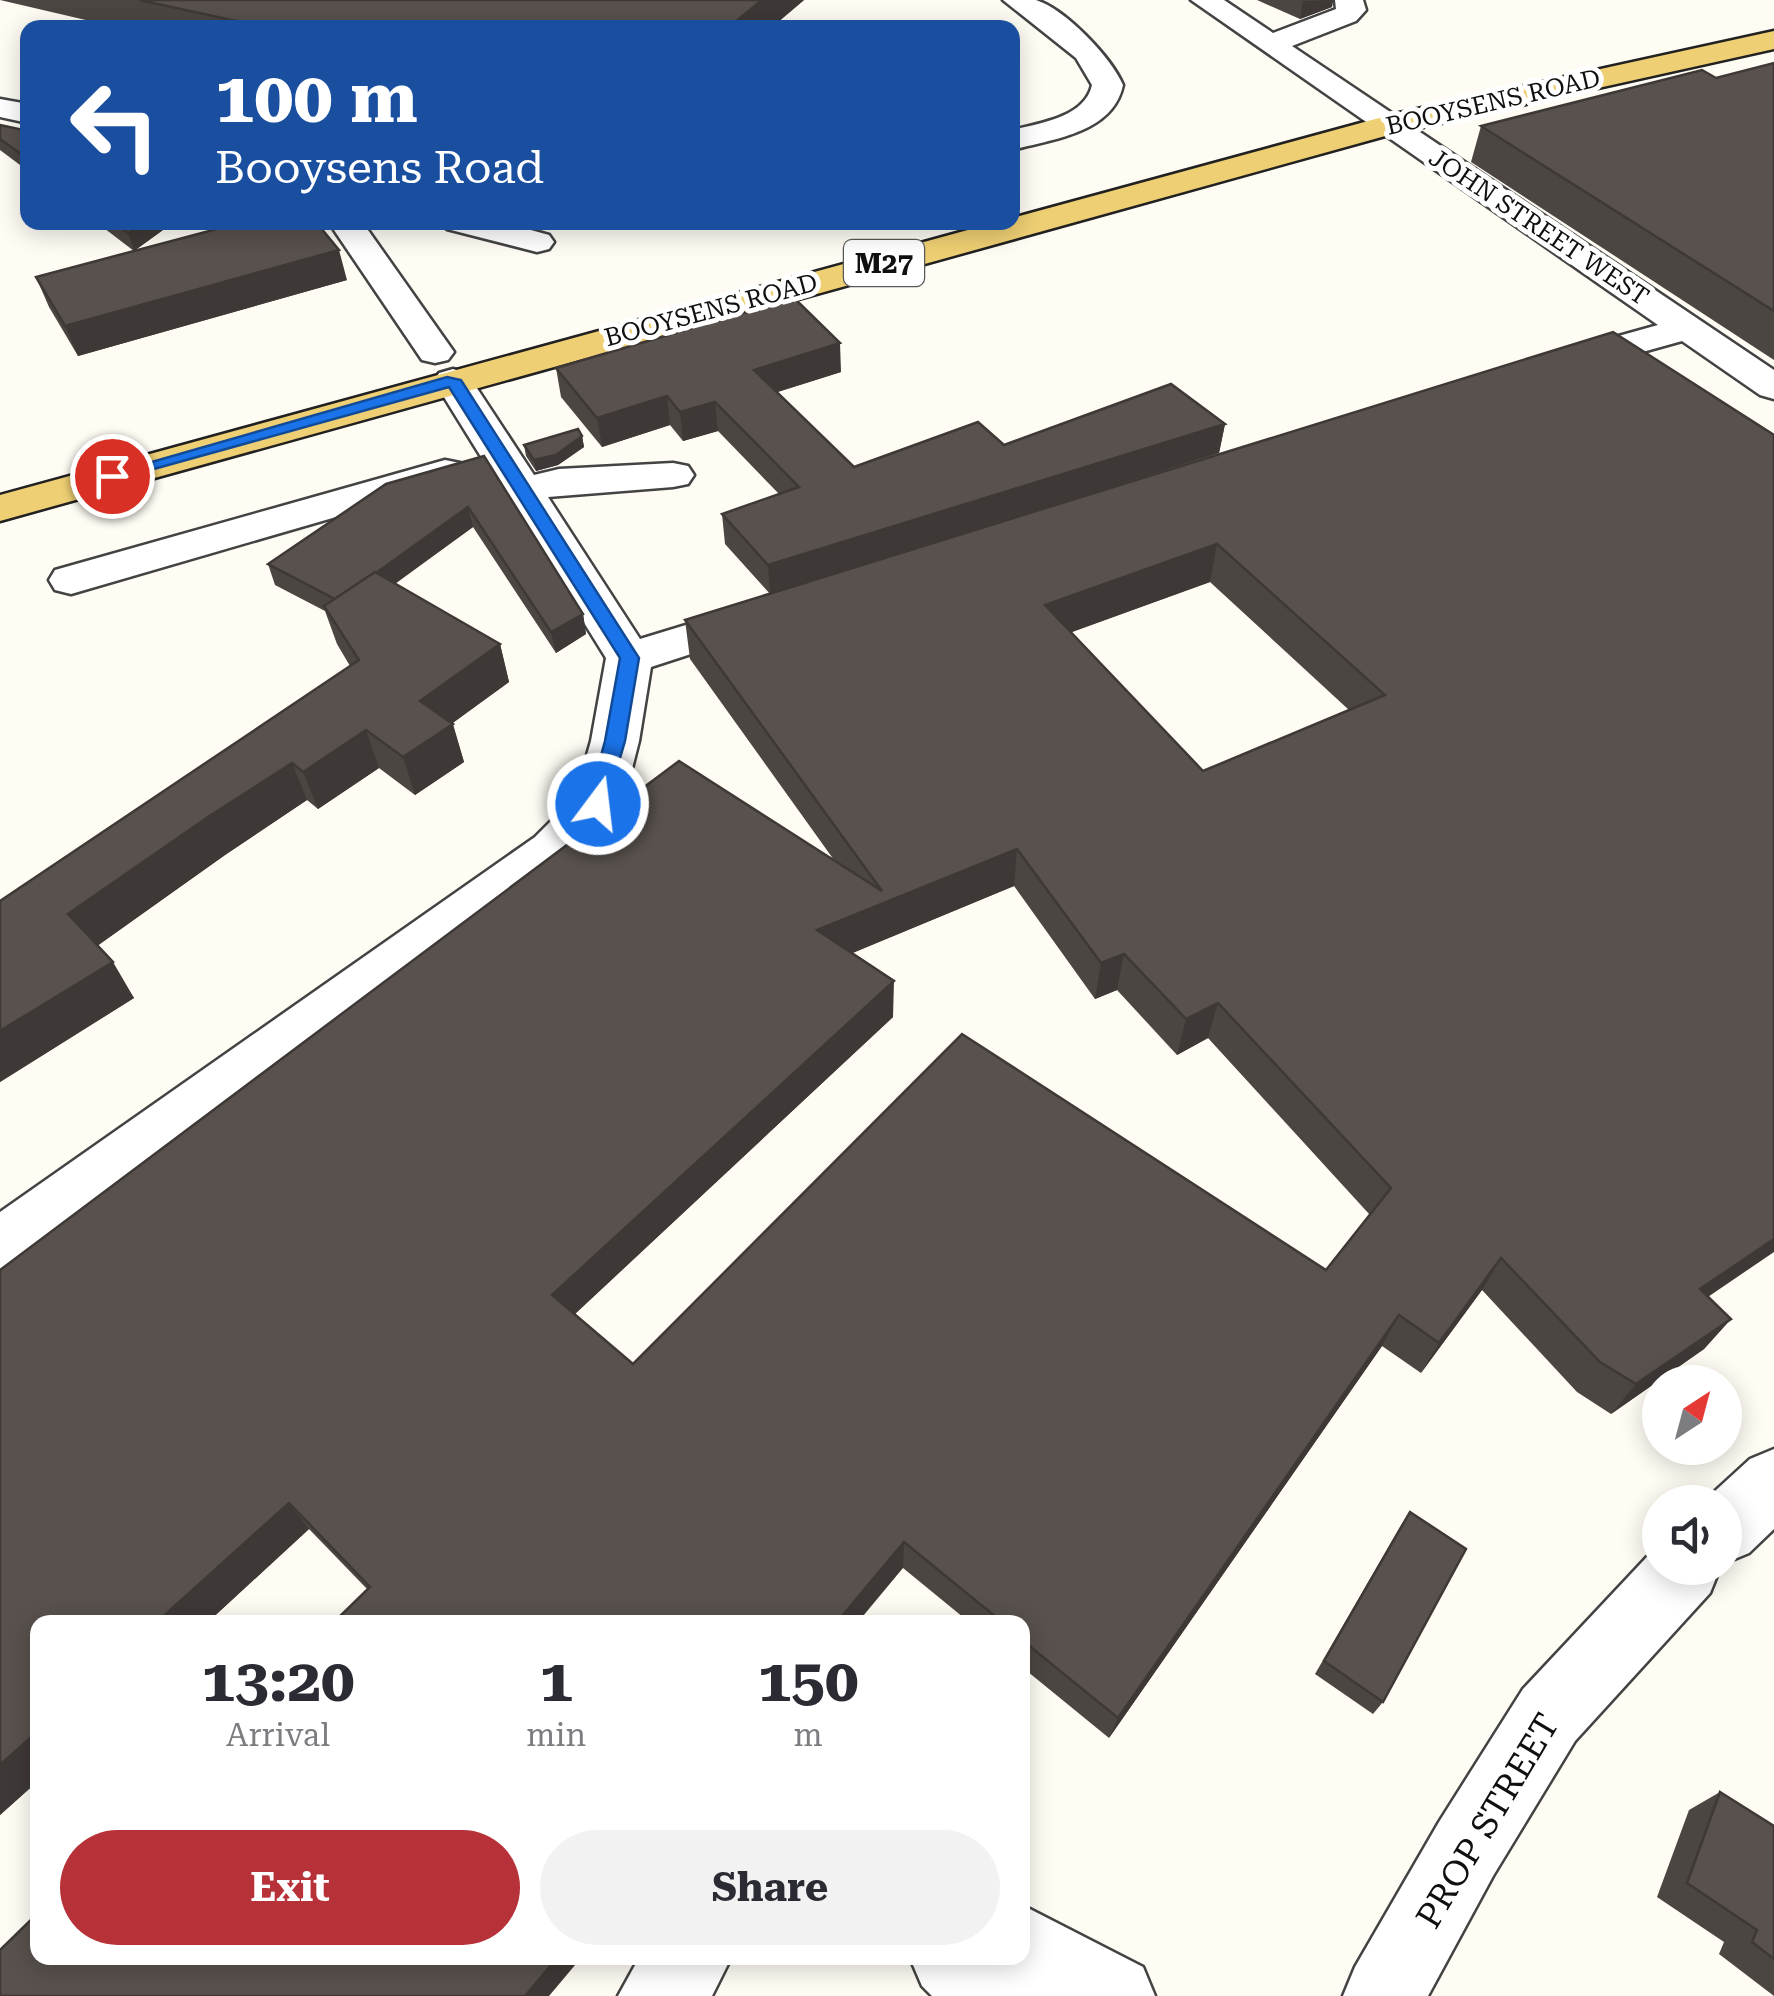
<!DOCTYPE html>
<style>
body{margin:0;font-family:"Roboto Serif",serif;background:#f2f2f3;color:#2b2b33;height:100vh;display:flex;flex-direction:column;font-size:38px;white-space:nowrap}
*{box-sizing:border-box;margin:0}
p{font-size:32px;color:#7c7c81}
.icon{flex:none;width:55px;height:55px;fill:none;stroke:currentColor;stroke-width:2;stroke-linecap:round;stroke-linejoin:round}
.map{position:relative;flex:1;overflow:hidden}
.panel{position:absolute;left:30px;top:1615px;width:1000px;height:350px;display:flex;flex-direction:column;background:#fff;border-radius:20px;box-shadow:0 5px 25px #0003}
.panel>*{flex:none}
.guide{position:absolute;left:20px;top:20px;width:1000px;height:210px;border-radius:20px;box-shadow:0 5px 25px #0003;background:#1a4fa0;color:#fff;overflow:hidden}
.needle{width:65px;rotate:36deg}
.tools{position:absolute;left:1642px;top:1365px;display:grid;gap:20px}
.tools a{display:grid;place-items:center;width:100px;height:100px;border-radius:50%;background:#fff;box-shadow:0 5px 25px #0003;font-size:50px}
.pin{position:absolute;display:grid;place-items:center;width:85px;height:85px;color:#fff;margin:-42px;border:5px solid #fff;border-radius:50%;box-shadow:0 2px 10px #0007}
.me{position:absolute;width:110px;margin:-55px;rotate:15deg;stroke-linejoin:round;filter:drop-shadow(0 0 8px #0008)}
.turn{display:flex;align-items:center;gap:35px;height:210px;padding:0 30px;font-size:45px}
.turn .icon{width:130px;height:130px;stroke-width:2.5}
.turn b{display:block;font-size:70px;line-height:85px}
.eta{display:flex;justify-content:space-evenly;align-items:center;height:170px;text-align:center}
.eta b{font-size:60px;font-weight:700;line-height:70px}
.primary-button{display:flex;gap:20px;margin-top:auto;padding:20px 30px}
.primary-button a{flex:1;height:115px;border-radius:60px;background:#b73139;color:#fff;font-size:40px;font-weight:700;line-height:115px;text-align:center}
.primary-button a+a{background:#f2f2f3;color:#2b2b33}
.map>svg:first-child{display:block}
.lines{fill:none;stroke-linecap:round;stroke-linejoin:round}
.minor-casing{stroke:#434343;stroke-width:5}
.major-casing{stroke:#212121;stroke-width:5}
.minor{fill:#fff;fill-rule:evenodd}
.major{fill:#eecf73;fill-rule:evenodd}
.wall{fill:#4c4642;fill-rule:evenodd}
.shaded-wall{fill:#3e3936}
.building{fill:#58514d;stroke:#3e3936;stroke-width:2.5;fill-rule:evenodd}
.route{fill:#1a73e8;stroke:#114b97;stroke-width:2.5}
.labels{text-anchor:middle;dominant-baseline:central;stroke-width:10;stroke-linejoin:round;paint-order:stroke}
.far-street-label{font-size:25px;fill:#101010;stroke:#fff}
.shield{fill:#fff;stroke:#585858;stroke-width:2.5}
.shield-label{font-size:28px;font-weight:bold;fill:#101010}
.near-street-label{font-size:35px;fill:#101010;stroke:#fff}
</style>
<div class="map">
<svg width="1774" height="1996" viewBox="0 0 1774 1996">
<rect width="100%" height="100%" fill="#fefcf3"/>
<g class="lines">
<g class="minor-casing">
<g id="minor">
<path d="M1003,0C1012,0 1027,0 1036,0C1065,9 1111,57 1123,85C1113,133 1053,139 1012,150V130C1041,123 1085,117 1092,85L1076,58Z"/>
<polygon points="1191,0 1224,0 1273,33 1336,9 1335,0 1363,0 1366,10 1356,21 1292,46 1774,370 1774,399 1760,395 1682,341 1560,375 1547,372 1541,364 1547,356 1658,325"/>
<polygon points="0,99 28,104 28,123 0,117"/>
<polygon points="442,222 502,222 549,235 554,242 549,249 537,252 447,229"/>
<polygon points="339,223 363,223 454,352 448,360 435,363 422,360 334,230"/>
<polygon points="453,369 467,373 534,475 559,469 673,463 688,466 694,475 688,484 673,487 548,497 640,639 758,603 774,607 780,617 774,627 651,667 639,741 623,804 571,863 22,1265 0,1273 0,1212 535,837 575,797 591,741 606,658 434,381 439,373"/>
<polygon points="445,460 460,463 466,472 460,481 71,594 55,590 49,580 55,570"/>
<polygon points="1774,1449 1774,1529 1749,1553 1725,1563 1725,1502 1703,1502 1750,1459"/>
<polygon points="1660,1543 1660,1568 1720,1568 1710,1593 1575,1741 1493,1876 1428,1996 1343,1996 1355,1967 1439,1822 1523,1689"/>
<polygon points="1022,1905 1143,1967 1155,1996 932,1996 922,1986 910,1958 1022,1958"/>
<polygon points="639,1958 731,1958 712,1996 618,1996"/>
</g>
</g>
<g class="major-casing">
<polygon id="major" points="1774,31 1774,49 1396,133 0,521 0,495 997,222 1012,222 1012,218 1390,115"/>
</g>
<use href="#minor" class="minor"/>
<use href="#major" class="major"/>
</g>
<g class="wall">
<polygon points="0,0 804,0 771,28 120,28"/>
<polygon points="1257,0 1333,0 1332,7 1300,19"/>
<polygon points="1774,63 1774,360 1471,162 1481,126 1716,78"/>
<polygon points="0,125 28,131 28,171 0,150"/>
<polygon points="96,222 174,222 134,251"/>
<polygon points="36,277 347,280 78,356 49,307"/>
<path d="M1613,332L1708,1297L1731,1319L1704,1349L1611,1414L1577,1392L1482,1290L1421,1373L1382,1346L1109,1738L1022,1667V1622H969L903,1568L368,1590L309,1529L208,1622H38V1781L0,1815V1270L834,860L690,659L685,620L770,594L725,544L722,514L779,494L718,431L683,441L670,425L602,447L561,397L556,368L841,372L777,392L854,467L1004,445L1225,424L1219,453L877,561ZM1210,582L1349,710L1203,771L1071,632ZM1014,886L1095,999L1117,990L1177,1055L1208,1038L1370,1215L1326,1270L633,1364L575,1314L893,1017L852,953Z"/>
<polygon points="582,436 584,447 558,465 536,471 526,456 524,445"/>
<polygon points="484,456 583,614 586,634 556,653 473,527 395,584 500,644 509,682 452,723 464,762 415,795 379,768 318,809 307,800 225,855 97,946 134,998 0,1082 0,901 350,666 337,644 325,611 275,585 268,564"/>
<polygon points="1410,1512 1383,1702 1373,1714 1315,1674 1400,1527"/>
<polygon points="1720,1792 1774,1826 1774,1996 1719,1954 1724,1942 1657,1897 1689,1810"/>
</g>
<g class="shaded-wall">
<polygon points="762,0 804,0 771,28 728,28"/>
<polygon points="1333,0 1332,7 1300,19 1303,1"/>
<polygon points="143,222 174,222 134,251 128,233"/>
<polygon points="339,250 347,280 78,356 65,326"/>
<polygon points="840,343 841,372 756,399 754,370"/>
<polygon points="667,396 670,425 602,447 597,418"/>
<polygon points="715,402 718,431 683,441 680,412"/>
<polygon points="1225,424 1219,453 770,594 768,565"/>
<polygon points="582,436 584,447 558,465 536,471 534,460"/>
<polygon points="468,507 473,527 344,620 337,600"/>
<polygon points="1217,544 1210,582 1042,643 1045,605"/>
<polygon points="583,614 586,634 556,653 551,632"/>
<polygon points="500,644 509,682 431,739 420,701"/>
<polygon points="453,724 464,762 415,795 403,757"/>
<polygon points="366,730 379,768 318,809 303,772"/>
<polygon points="292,763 307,800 225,855 90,951 68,914 208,817"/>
<polygon points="1017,849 1014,886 819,967 817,930"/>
<polygon points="1124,954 1117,990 1095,999 1101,963"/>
<polygon points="113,962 134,998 0,1082 0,1031"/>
<polygon points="894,981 893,1017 562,1326 552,1295"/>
<polygon points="1218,1003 1208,1038 1177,1055 1186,1019"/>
<polygon points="1774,1239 1774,1252 1674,1320 1700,1289"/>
<polygon points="1501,1258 1482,1290 1421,1373 1439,1343"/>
<polygon points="1399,1315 1382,1346 1109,1738 1118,1718"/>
<polygon points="1731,1319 1704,1349 1611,1414 1636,1384"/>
<polygon points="289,1503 309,1529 208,1622 157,1622"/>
<polygon points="904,1542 903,1568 858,1622 837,1622"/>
<polygon points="38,1731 38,1781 0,1815 0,1765"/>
<polygon points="557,1958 581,1958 549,1996 525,1996"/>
</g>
<g class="building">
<polygon points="139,0 762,0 728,28 269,28"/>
<polygon points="1774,63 1774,311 1481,126 1702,70 1716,78"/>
<polygon points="0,125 28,131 28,159 0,139"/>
<polygon points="113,222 143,222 128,233"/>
<polygon points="243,222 316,222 339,250 65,326 36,277"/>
<polygon points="794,298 840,343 754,370 854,467 978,422 1004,445 1171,384 1225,424 768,565 722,514 799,487 715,402 680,412 667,396 597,418 556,368"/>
<path d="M1613,332L1774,435V1239L1700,1289L1731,1319L1636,1384L1600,1362L1501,1258L1439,1343L1399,1315L1118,1718L1022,1640V1622H1002L904,1542L837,1622H334L370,1587L289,1503L157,1622H38V1731L0,1765V1270L679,761L882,891L685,620ZM1217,544L1385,695L1203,771L1045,605ZM1017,849L1101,963L1124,954L1186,1019L1218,1003L1391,1188L1326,1270L962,1034L633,1364L552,1295L894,981L817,930Z"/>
<polygon points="578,429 582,436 556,455 534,460 524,445"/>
<polygon points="484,456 583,614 551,632 468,507 376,573 335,599 268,564 386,484"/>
<polygon points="375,572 500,644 420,701 453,724 403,757 366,730 303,772 292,763 208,817 68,914 113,962 0,1031 0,901 359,660 324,606"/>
<polygon points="1410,1512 1466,1549 1383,1702 1324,1661"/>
<polygon points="1720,1792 1774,1826 1774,1959 1752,1942 1757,1930 1687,1883"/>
<polygon points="38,1913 38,1958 557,1958 525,1996 0,1996 0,1950"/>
</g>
<polygon class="route" points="447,377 461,380 639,658 625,741 605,809 591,809 588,804 605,741 620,658 449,387 118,479 103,476"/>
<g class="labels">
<g class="far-street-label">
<text transform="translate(1493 102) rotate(-13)">BOOYSENS ROAD</text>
<text transform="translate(1539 227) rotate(34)">JOHN STREET WEST</text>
<text transform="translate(711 310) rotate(-15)">BOOYSENS ROAD</text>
</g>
<rect class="shield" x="844" y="240" width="80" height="46" rx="8"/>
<g class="shield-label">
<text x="884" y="263">M27</text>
</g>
<g class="near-street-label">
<text transform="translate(1488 1821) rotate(-59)">PROP STREET</text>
</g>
</g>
</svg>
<div class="tools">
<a><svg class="needle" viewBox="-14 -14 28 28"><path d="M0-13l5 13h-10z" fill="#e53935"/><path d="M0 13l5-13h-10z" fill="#7c7c81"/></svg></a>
<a><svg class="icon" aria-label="sound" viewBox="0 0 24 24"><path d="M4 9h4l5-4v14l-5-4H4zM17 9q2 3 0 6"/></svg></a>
</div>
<div class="pin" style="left:112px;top:476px;background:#d93025"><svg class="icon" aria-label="arrive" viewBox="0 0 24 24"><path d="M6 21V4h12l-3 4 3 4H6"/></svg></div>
<svg class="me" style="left:598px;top:804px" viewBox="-20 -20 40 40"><circle r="17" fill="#1a73e8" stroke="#fff" stroke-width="3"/><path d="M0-11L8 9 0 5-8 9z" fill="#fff"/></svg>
<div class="guide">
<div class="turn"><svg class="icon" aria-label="left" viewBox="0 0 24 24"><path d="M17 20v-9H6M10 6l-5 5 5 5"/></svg><div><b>100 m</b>Booysens Road</div></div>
</div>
<section class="panel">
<div class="eta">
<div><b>13:20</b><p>Arrival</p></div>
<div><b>1</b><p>min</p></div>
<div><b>150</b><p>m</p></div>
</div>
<div class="primary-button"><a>Exit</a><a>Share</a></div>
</section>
</div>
